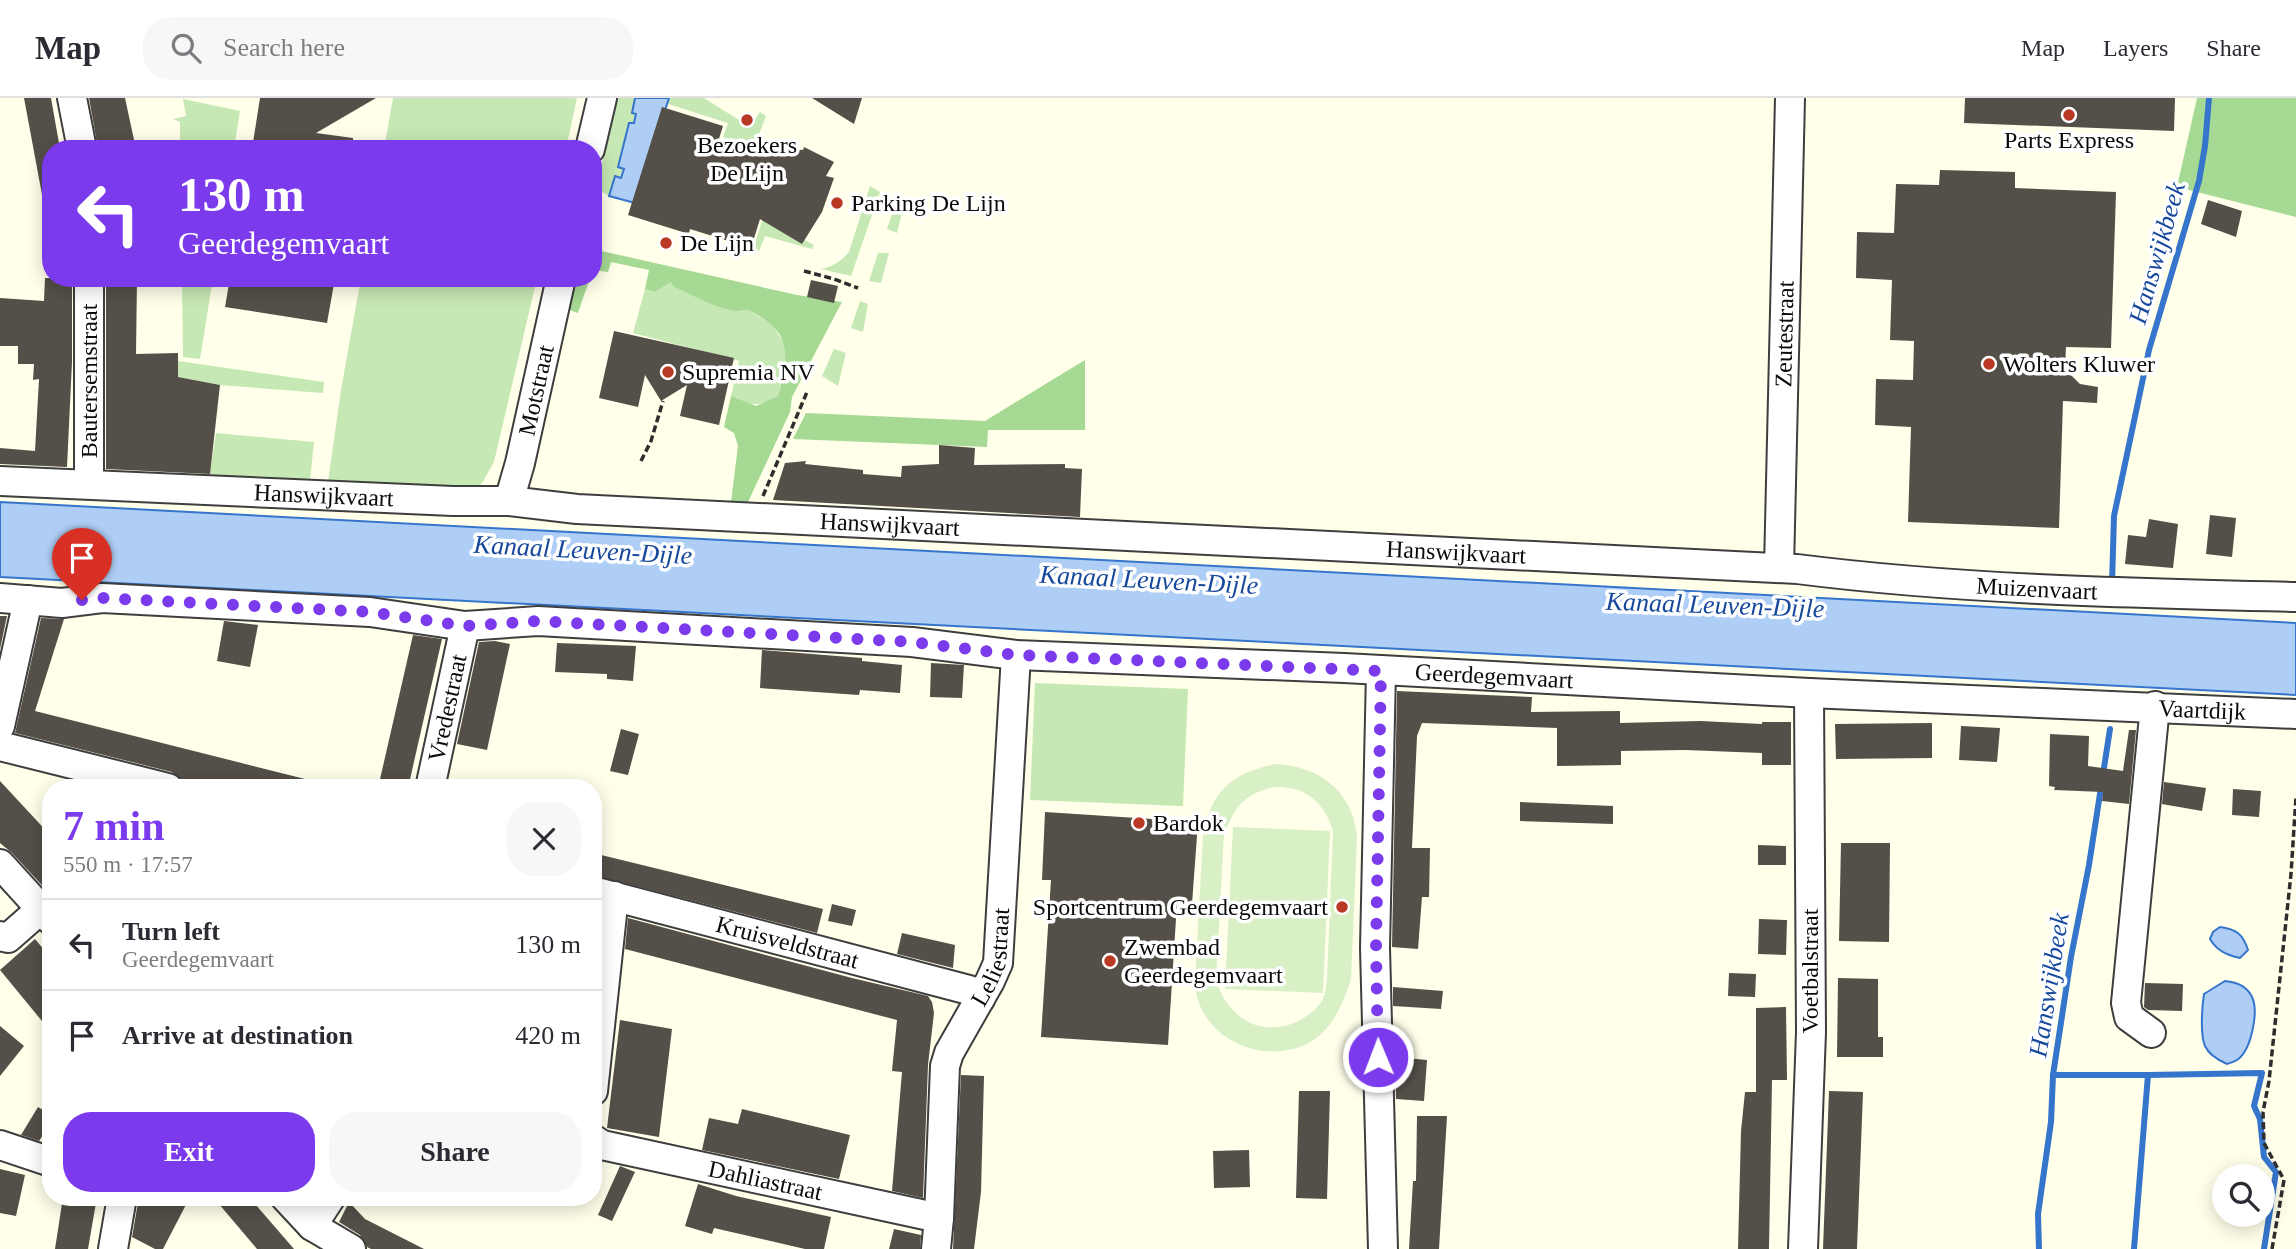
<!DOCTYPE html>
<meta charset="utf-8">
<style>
body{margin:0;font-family:"Times New Roman",serif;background:#f7f7f7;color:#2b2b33;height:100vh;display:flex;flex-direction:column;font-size:26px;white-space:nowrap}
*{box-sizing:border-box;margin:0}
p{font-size:23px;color:#7c7c81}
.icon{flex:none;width:38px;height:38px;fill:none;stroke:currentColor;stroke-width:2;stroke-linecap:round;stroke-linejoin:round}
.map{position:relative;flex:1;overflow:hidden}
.drawer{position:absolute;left:42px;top:681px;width:560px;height:427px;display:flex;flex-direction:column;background:#fff;border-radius:28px;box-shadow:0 4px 18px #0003}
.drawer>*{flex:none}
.guide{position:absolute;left:42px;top:42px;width:560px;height:147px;border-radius:28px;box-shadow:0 4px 18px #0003;background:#7c3aed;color:#fff;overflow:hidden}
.buttons{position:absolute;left:2212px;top:1066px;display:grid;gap:14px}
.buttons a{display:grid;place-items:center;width:63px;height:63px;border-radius:50%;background:#fff;box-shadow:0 4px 18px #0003;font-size:35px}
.pin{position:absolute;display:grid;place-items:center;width:60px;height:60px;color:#fff;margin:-72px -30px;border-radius:50% 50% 50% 0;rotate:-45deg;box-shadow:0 0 7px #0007}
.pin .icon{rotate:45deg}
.me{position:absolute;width:77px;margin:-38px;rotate:359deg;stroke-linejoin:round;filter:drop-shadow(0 0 5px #0008)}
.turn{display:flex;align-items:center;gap:24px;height:147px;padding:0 21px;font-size:32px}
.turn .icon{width:91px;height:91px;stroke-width:2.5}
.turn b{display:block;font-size:49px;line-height:60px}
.round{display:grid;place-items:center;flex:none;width:74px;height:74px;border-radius:28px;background:#f7f7f7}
.headline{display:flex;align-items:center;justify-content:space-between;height:119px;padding:0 21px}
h1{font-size:42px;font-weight:600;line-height:52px;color:#7c3aed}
.action{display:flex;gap:14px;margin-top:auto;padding:14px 21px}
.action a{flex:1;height:80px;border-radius:28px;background:#7c3aed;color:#fff;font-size:28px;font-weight:600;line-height:80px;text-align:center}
.action a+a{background:#f7f7f7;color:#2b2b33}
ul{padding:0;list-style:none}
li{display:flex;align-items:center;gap:21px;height:91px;padding:0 21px;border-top:2px solid #e1e1e2}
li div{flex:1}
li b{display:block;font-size:26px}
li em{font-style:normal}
header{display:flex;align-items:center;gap:42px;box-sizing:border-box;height:98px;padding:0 35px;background:#fff;border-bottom:2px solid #e1e1e2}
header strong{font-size:33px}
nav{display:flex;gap:38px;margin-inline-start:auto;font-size:24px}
.search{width:490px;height:63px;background:#f7f7f7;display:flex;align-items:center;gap:18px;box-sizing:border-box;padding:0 24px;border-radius:28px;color:#7c7c81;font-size:26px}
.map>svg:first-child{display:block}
.green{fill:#c6e8b4}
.forest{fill:#a6d994}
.pitch{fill:#d9efc6;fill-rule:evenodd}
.water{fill:#afcef6;stroke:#3675cc;stroke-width:2}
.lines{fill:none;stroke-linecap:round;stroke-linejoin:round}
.stream{stroke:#3675cc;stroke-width:6}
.building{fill:#544f48}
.minor-casing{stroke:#3e3e3e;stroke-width:32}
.path{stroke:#2d2d2d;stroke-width:3.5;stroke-dasharray:7 3.5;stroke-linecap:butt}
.minor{stroke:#fff;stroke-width:28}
.route{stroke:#7c3aed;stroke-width:12;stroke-dasharray:0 21.6}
.poi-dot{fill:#ba3925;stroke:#fff;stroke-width:2.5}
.labels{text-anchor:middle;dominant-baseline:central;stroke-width:7;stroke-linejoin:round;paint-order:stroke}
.poi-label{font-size:24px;fill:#0b0b0b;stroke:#fff;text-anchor:start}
.street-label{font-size:24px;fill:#0b0b0b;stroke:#fff}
.water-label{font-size:26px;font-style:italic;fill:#16489c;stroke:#fff}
</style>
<header>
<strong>Map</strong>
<div class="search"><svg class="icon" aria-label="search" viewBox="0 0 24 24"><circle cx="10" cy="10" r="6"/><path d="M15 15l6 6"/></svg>Search here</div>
<nav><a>Map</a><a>Layers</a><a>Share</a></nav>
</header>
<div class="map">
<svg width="2296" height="1151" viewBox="0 0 2296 1151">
<rect width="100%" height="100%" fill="#ffffea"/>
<g class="green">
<polygon points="393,0 577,0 566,51 384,51"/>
<polygon points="618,0 635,0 632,14 636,16 634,26 629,25 618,69 624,70 621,80 615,79 609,98 596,90"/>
<polygon points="669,0 704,0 750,29 760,14 766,18 755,47 749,49 723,39 728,25 668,6"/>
<polygon points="183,1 240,13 234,51 180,51 180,24 173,21 186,18"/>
<path d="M870,88L880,94L851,178L821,171C833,169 841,163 849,154Z"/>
<polygon points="896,105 904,106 897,135 887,131"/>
<polygon points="763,120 814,147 812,151 765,138 759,153 753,151"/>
<polygon points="878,155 889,155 881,185 869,183"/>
<polygon points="182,180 213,180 200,261 183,259"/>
<polygon points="361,180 537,180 494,364 482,385 469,397 326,398 341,292"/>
<path d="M671,184L741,213L748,212L772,226L787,250L778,298C756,309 753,309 731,298L739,263L633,235L645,191L655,194Z"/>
<polygon points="860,203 868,206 863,234 851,230"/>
<polygon points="834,251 846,255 838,288 822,278"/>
<polygon points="178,263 324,284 323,295 220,287 178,279"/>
<polygon points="216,335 314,344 310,382 209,380"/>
<polygon points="1035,585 1188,591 1183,708 1030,702"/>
</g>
<g class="forest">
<polygon points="2197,0 2296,0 2296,119 2177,89"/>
<path d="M593,134H600L597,152L797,197L842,204L792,299L790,314L748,404H731L738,348L734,335L724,329L731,298L756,308L778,298C789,255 793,234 748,212C726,217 696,198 674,189L671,184L655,194L645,191L649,172L611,164L608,174L593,172Z"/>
<polygon points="577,180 590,180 578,215 569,212"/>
<polygon points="1085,262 1085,332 988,332 987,349 793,341 806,315 985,323"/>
</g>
<g class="pitch">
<path d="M1275,666C1319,668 1353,693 1357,739L1351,881C1343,905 1334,929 1312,943C1272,967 1215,948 1199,905C1196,898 1196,890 1195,883L1203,737C1211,693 1232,675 1275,666ZM1273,689C1305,688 1324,703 1333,733L1327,880C1326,886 1326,895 1323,901C1317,912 1305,920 1294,925C1258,939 1226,918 1216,881L1224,735C1237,708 1241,698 1273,689Z"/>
<polygon points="1233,729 1330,733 1323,895 1225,891"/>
</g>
<g class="water">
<polygon points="635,0 669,0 635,105 609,98 615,78 621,80 624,71 618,69 629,25 634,25 636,16 632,15"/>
<polygon points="0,404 2296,525 2296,597 0,479"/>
<path d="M2220,829C2236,831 2243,836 2248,852L2240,860C2227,857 2217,853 2210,841L2213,834Z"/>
<path d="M2225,883C2236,884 2247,888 2252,899C2259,914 2251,953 2237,962C2234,964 2230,965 2227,966C2218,962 2209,957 2205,948C2200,937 2202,908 2204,896Z"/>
</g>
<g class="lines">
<g class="stream">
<polyline points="2112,486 2114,418 2149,252 2199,83 2205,48 2209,0"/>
<polyline points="2053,977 2148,977 2134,1151"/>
<polyline points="2148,977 2262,975 2254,1008 2260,1021 2264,1059 2276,1074 2264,1151"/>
<polyline points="2039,1151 2038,1116 2051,1024 2053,977 2071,859 2089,767 2110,631"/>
</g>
</g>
<g class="building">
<polygon points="24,0 51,0 60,51 51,51 51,102 43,102"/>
<polygon points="89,0 125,0 136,51 98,51"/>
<polygon points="260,0 376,0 316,35 353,40 353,51 252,51"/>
<polygon points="812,0 862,0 854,26"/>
<polygon points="1965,0 2175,0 2174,33 1964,25"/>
<polygon points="662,9 723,28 718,44 766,59 769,49 803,52 804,49 834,64 826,78 834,80 822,114 802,146 760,121 751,150 690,131 689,136 628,117"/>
<polygon points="1940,72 2015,74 2015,90 2116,94 2111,250 2066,249 2065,271 2080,286 2098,289 2097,305 2063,303 2059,430 1908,424 1911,329 1875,327 1876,281 1913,282 1914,243 1890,242 1892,182 1856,180 1857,134 1894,135 1896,86 1939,87"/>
<polygon points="2208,102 2242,113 2236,139 2201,126"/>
<polygon points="45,180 72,180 72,264 67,369 0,366 0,350 35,353 39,281 33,282 34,266 18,266 18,248 0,248 0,200 44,203"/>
<polygon points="106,180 137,180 136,256 178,255 178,279 220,287 210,376 106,371"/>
<polygon points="230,180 335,180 327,225 225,209"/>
<polygon points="811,182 838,188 834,205 807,199"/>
<polygon points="614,233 734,260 719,327 680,318 687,287 661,303 645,277 638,309 599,300"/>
<polygon points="939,347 975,350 974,367 1065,366 1065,370 1082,371 1080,419 773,402 785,365 806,363 805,366 863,372 863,376 901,379 902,368 939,366"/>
<polygon points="2210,417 2236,420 2232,459 2206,456"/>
<polygon points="2149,421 2178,426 2173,470 2125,466 2128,437 2146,439"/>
<polygon points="0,518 7,518 0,551"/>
<polygon points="41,520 64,521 35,613 313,683 312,690 212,690 182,682 172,674 15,635"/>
<polygon points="224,523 258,527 250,569 217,563"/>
<polygon points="413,537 442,541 426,611 408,690 378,690"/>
<polygon points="495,543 510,546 487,652 457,646 479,544"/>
<polygon points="557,545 636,548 633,583 607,581 607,576 555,574"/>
<polygon points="762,552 862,560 862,563 902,567 900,595 860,592 859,597 760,590"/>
<polygon points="931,565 964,567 962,600 930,599"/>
<polygon points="1397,593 1532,599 1531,614 1620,613 1620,625 1700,623 1762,626 1762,624 1791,624 1791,667 1762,667 1762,655 1685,652 1621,653 1621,667 1557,668 1557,630 1422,625 1417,638 1412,750 1430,750 1429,799 1422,799 1418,851 1392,849"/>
<polygon points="1932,625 1932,660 1836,661 1835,626"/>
<polygon points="1961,628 2000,630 1997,664 1959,662"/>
<polygon points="621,631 639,636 628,677 610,673"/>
<polygon points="2129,632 2136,632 2129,706 2102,703 2103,694 2054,692 2055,689 2049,688 2050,636 2089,638 2088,668 2123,673"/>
<polygon points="0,683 51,738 51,797 12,755 0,745"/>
<polygon points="2164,684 2206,690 2202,713 2162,706"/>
<polygon points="2233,691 2261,693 2259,719 2232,717"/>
<polygon points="1520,704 1613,708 1613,726 1520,723"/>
<polygon points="1045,714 1198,724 1192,806 1177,805 1168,947 1041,939 1051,782 1042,782"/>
<polygon points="1841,745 1890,745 1889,844 1839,843"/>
<polygon points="1758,747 1786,748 1786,767 1758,767"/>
<polygon points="593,755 823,811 817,835 593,777"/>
<polygon points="832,806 856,812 852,828 828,823"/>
<polygon points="628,820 852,880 928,898 932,904 934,915 928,967 923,1100 892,1093 902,974 892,973 897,922 625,851"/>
<polygon points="1759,821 1787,822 1786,857 1758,856"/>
<polygon points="902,835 955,847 953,870 897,856"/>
<polygon points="35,841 51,860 51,934 0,872"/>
<polygon points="1729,875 1756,876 1755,899 1728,898"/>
<polygon points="1838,880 1878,881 1878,939 1883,939 1883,959 1837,959"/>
<polygon points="2145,885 2183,886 2182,913 2148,912 2144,909"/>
<polygon points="1393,889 1443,893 1441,911 1393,908"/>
<polygon points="1786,909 1787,982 1772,982 1769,1151 1738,1151 1741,1033 1745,994 1756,994 1756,910"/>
<polygon points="620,922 672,931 659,1039 607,1030"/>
<polygon points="0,928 24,948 0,978"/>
<polygon points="1395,959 1427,962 1424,1003 1396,1001"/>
<polygon points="961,977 984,978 981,1094 974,1151 953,1151"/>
<polygon points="1299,993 1330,993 1327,1101 1296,1100"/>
<polygon points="1829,993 1863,994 1857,1151 1823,1151"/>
<polygon points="38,1009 51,1017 51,1025 39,1043 21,1037"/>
<polygon points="742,1011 850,1037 839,1081 702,1052 709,1020 738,1026"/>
<polygon points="1417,1018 1447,1018 1439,1151 1409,1151 1413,1083 1416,1083"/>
<polygon points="1249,1052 1250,1089 1214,1090 1213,1053"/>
<polygon points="620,1068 635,1074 612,1123 598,1117"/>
<polygon points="0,1071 25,1077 16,1118 0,1115"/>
<polygon points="698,1086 736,1098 831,1119 824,1151 805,1151 714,1130 712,1136 685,1128"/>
<polygon points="63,1099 97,1099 88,1151 55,1151"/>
<polygon points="139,1099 190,1099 163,1151 155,1151 132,1139"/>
<polygon points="213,1099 249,1099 294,1151 257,1151"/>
<polygon points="349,1104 365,1121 424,1151 371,1151 367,1149 360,1137 339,1124"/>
<polygon points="894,1131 921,1137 920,1151 889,1151"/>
</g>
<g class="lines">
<g class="minor-casing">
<g id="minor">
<polyline points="72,0 82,51"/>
<polyline points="590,51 602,0"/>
<path id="s1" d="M0,383L453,403H509L577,411L1797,471C1963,492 2130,495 2296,499"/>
<polyline points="89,386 89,180"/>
<path id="s2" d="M509,403L520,365L561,180"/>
<path id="s3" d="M1779,470L1790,0"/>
<path id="s4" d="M0,500L62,505L102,500L370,514L465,528L538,523L912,544L1016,557L1344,570L1809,595L2296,616"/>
<polyline points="1381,573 1375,850 1383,1151"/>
<polyline points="0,628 28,502"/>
<polyline points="0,648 168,690"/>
<path id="s5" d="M430,690L465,528"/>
<polyline points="0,766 51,822"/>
<path id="s6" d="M593,793L969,892L980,901"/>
<polyline points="0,838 8,840 41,811"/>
<polyline points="2151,935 2129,919 2126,905 2155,608"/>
<polyline points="593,993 614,798"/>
<path id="s7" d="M593,1041L602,1047L939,1120"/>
<polyline points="0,1047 51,1064"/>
<polyline points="285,1099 312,1128 351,1151"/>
<polyline points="312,1128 331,1099"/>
<polyline points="113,1151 122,1099"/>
<path id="s8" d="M936,1151L939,1120L945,968L949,955L990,883L998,865L1016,557"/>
<polyline points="1803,1151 1811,934 1809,595"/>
</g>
</g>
<g class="path">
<polyline points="804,173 834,181 858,190"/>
<polyline points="641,363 651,343 663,303"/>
<polyline points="763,398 807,294"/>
<polyline points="2272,1151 2284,1082 2264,1045 2263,1014 2269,983 2291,776 2296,699"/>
</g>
<use href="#minor" class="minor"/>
</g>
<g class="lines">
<polyline class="route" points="82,502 102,500 370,514 465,528 538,523 912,544 1016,557 1381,573 1376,850 1378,959"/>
</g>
<g class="poi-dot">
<circle cx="2069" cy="17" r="7"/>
<circle cx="747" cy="22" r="7"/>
<circle cx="837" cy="105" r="7"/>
<circle cx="666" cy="145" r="7"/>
<circle cx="1989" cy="266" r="7"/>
<circle cx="668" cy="274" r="7"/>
<circle cx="1139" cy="725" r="7"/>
<circle cx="1342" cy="809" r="7"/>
<circle cx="1110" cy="863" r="7"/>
</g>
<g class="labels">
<g class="poi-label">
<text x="2069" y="42" text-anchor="middle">Parts Express</text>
<text x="747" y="47" text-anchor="middle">Bezoekers<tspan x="747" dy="28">De Lijn</tspan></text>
<text x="851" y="105">Parking De Lijn</text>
<text x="680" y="145">De Lijn</text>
<text x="2003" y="266">Wolters Kluwer</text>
<text x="682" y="274">Supremia NV</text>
<text x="1153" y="725">Bardok</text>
<text x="1328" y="809" text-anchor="end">Sportcentrum Geerdegemvaart</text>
<text x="1124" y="849">Zwembad<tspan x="1124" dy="28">Geerdegemvaart</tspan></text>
</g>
<g class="street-label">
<text stroke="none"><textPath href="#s3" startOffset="234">Zeutestraat</textPath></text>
<text transform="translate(89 283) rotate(-90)">Bautersemstraat</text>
<text stroke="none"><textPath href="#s2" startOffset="114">Motstraat</textPath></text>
<text stroke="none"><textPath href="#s1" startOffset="324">Hanswijkvaart</textPath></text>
<text stroke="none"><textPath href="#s1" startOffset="891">Hanswijkvaart</textPath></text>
<text stroke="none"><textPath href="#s1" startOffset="1458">Hanswijkvaart</textPath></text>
<text stroke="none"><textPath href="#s1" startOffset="2040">Muizenvaart</textPath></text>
<text stroke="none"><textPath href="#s4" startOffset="1498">Geerdegemvaart</textPath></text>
<text stroke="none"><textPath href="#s5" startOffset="82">Vredestraat</textPath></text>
<text stroke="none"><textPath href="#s4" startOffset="2207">Vaartdijk</textPath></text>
<text stroke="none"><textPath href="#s6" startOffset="201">Kruisveldstraat</textPath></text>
<text stroke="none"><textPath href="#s8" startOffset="304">Leliestraat</textPath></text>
<text transform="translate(1810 873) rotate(-90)">Voetbalstraat</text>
<text stroke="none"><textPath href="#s7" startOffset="178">Dahliastraat</textPath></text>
</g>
<g class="water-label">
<text transform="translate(2157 155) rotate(-74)">Hanswijkbeek</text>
<text transform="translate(583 452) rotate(3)">Kanaal Leuven-Dijle</text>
<text transform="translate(1149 482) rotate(3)">Kanaal Leuven-Dijle</text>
<text transform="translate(1715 507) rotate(2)">Kanaal Leuven-Dijle</text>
<text transform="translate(2049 887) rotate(-81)">Hanswijkbeek</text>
</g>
</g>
</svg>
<div class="buttons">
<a><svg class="icon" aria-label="search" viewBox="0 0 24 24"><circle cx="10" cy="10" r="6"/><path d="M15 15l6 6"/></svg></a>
</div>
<div class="pin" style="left:82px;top:502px;background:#d93025"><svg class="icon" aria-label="arrive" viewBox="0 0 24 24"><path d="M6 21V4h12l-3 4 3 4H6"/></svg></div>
<svg class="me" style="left:1378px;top:959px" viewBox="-20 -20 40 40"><circle r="17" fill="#7c3aed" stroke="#fff" stroke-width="3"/><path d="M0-11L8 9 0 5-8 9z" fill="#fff"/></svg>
<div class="guide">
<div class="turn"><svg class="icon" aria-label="left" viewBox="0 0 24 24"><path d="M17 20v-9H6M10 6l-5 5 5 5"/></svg><div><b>130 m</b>Geerdegemvaart</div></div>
</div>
<section class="drawer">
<div class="headline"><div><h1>7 min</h1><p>550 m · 17:57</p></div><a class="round"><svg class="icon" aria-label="close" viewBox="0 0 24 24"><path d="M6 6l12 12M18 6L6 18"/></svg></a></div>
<ul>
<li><svg class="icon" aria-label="left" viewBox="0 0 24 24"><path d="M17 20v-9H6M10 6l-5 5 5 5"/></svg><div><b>Turn left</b><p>Geerdegemvaart</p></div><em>130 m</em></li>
<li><svg class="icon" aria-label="arrive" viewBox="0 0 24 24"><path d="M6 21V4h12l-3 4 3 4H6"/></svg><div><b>Arrive at destination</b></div><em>420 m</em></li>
</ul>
<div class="action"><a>Exit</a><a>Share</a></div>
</section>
</div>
